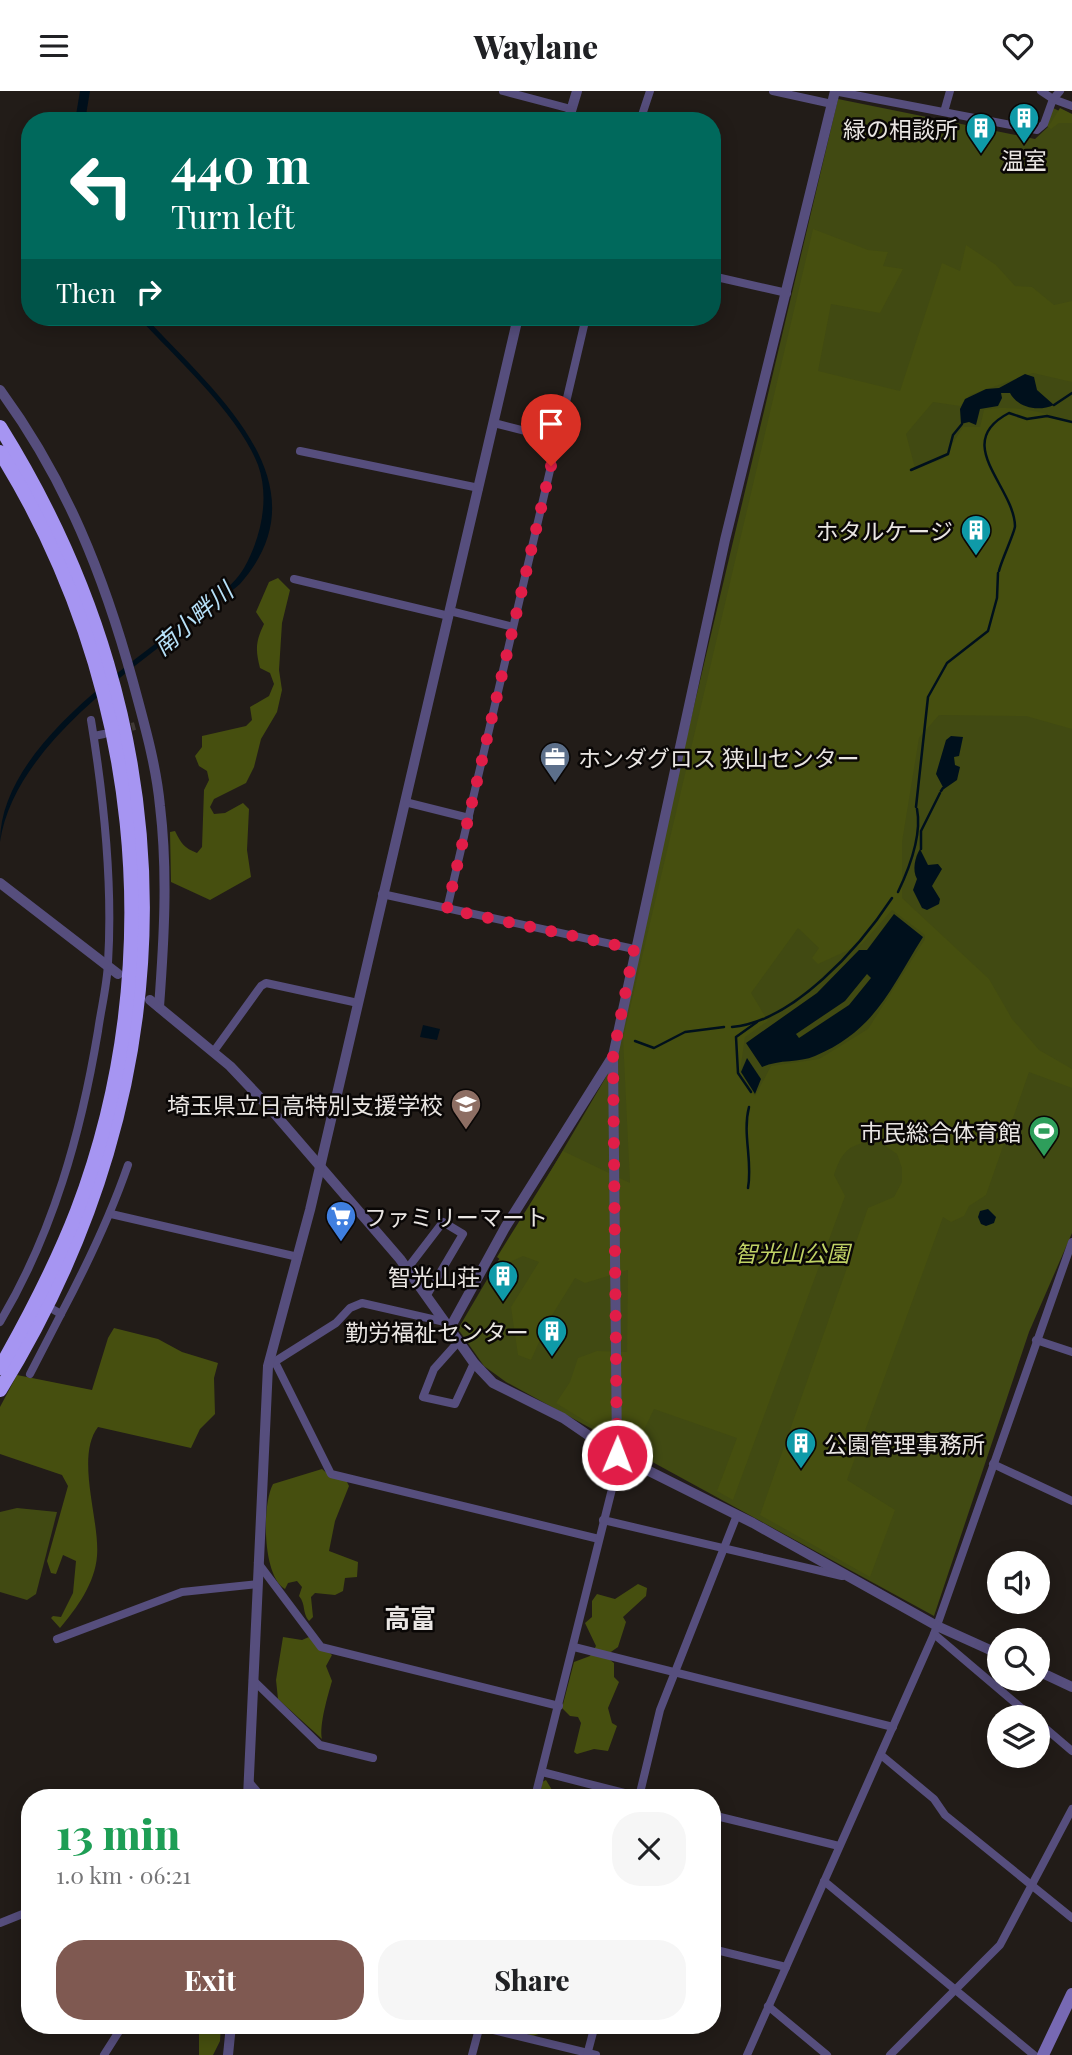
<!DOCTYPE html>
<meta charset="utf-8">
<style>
body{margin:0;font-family:"Playfair Display","Noto Sans JP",serif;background:#f6f6f6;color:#202124;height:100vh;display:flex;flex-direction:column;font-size:26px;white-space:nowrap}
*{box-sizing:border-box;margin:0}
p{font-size:23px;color:#757577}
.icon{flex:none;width:38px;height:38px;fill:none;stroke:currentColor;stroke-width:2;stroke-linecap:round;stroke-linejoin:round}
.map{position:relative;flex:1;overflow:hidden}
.panel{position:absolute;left:21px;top:1698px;width:700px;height:245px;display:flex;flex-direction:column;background:#fff;border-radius:28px;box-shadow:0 4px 18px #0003}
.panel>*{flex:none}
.banner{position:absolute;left:21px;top:21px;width:700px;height:214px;border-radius:28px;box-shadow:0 4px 18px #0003;background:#00695c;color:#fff;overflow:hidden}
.fabs{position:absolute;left:987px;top:1460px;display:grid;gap:14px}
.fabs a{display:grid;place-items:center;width:63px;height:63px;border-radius:50%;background:#fff;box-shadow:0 4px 18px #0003;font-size:35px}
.pin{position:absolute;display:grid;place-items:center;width:60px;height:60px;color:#fff;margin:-72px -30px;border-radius:50% 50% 50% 0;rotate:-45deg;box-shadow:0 0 7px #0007}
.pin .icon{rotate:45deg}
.me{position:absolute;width:77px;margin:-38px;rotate:1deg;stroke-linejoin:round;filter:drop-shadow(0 0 5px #0008)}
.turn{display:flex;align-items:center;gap:24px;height:147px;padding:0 35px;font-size:32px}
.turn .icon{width:91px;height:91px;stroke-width:2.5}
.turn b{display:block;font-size:49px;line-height:60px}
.then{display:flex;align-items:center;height:66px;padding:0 35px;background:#0003;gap:14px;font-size:26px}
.round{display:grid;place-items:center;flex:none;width:74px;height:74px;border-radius:28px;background:#f6f6f6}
.overview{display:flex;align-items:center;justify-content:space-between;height:119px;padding:0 35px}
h1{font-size:42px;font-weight:800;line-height:52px;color:#1e9e55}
.cta{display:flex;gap:14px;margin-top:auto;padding:14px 35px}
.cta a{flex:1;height:80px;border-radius:28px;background:#7f5951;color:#fff;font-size:28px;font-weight:800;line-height:80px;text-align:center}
.cta a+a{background:#f6f6f6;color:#202124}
header{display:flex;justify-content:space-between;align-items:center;height:91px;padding:0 35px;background:#fff;font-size:32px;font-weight:800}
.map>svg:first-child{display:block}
.green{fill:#414a12}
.forest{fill:#464f0f;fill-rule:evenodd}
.water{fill:#00101c;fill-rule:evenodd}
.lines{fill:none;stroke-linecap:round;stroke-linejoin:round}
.stream{stroke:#00101c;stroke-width:2.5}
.minor-tunnel{stroke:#403a36;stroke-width:8;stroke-dasharray:8 4;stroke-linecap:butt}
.minor{stroke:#564e7d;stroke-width:8}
.tertiary{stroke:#564e7d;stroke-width:10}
.secondary{stroke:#7769b3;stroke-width:12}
.motorway{stroke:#a695f2;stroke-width:14}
.route{stroke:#e11d48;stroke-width:12;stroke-dasharray:0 21.6}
.labels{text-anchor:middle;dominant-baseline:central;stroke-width:5;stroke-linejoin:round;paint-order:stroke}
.poi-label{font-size:23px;fill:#e9e5e2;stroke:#0a0706;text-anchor:end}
.park-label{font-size:23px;font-style:italic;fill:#c0d265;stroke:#0a0706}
.water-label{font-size:24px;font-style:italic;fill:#b6e0f8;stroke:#0a0706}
.quarter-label{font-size:26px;font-weight:bold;fill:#e9e5e2;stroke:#0a0706}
</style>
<header><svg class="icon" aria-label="menu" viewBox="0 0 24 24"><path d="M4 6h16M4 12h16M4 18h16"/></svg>Waylane<svg class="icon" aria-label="heart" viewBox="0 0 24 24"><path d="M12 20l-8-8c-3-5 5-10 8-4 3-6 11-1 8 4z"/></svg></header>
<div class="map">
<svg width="1072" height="1964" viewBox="0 0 1072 1964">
<rect width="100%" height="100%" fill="#221c18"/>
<g class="green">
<polygon points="838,8 1035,48 1048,36 1045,33 1053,17 1072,26 1072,1142 1029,1241 934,1525 506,1291 484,1275 458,1238 606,986"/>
<polygon points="17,1417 57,1421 36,1503 27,1509 0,1501 0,1421"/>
</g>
<g class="forest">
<polygon points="1060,17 1072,23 1072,32 1059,32 1051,38 1048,36"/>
<path d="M813,138L868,159L888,161L883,175L903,178L880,222L831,213L818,280L900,300L942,172L960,180L966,154L996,174L1015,195L1032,196L1054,214L1072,210V291L1033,282L970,304L960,315L933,311L906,343L915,377L943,368L963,336H980L984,319C1012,313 1045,321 1072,331V638L1026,625L939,624L919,647L902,751V807L989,888L1012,928L1039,959L1072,978V997L1029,981L986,1104L969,1115L964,1125L951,1131L943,1126L847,1389L895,1419L870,1486L760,1424L868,1117L894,1106L902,1091V1077L897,1063L877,1049C850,1054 843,1057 834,1084L845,1105L733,1409L717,1400L737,1347L654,1318L634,1360L556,1312L570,1291L578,1267L597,1260L627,1261L628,1179L585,1192L575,1187L549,1229L531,1269L518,1264L511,1216L539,1171L523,1165L506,1173L497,1166L563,1060L630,1092L623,947ZM892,819L925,844V848L868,938L819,968L771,975L755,1005L740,981L745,946L768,930L751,902L798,837L819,857L812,867L818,873L862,853Z"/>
<path d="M278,487L290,499L282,532L279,579L282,599L277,621L261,648L254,676L246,692L214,708L210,716L214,723L225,722L243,712L249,718L247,759L251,786L210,809L171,791L170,741L175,740C181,752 184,757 197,762L202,756L204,699L209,689L207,680L199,675L195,665L202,656V645L246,635L252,629L250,616L269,605L274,593L270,582L260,577C255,558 256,550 264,533L256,521L269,491Z"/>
<path d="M114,1237L158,1248L182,1261L218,1272L214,1287L215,1323L200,1338L191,1357L98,1336C75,1366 100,1429 97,1465C95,1492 77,1517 60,1537L51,1527L53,1525L61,1526L73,1502L76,1470L63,1464L56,1483L51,1482L47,1470L68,1395L62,1384L0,1363V1316L17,1284L92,1299L108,1247Z"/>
<path d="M322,1378L330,1385L346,1389L349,1395L335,1430L329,1460L358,1471L357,1486L345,1487L343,1500L335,1504L315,1502L311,1506L313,1526L309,1530C302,1522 306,1513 299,1505L302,1496L297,1490L288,1492L285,1498C262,1485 262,1413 273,1393Z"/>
<polygon points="638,1493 647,1497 646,1505 623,1526 626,1531 618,1556 605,1565 614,1572 614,1586 619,1591 608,1617 612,1632 617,1635 608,1660 594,1658 577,1663 574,1661 581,1632 578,1626 570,1625 562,1617 574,1571 590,1565 596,1555 585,1532 592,1526 592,1510 597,1503 615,1508"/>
<path d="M283,1546L302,1549L309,1546L332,1564L326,1575L332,1590C328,1604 319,1634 322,1648L278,1608L276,1589Z"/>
<polygon points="546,1689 552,1699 581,1706 540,1706 542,1691"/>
<polygon points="192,1934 221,1934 220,1950 213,1964 199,1964 199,1941"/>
<polygon points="512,1934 544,1934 541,1942 533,1945 512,1938"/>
</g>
<g class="water">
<polygon points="80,0 90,0 85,30 75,30"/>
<path d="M138,226H145C212,299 329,392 240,493C162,560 16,643 0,751C0,660 120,581 185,530C205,514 231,499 244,477C261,447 270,407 258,374C239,324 175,266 138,226Z"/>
<path d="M1025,283L1034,286L1037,299L1054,314C1038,321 1018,317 1010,302H1001L1002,307L998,315L980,318L976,334L969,331L961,333L960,318L965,308L986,298L999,297Z"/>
<polygon points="951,645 963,646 959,665 954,666 955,674 960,676 957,689 944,698 936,683 946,649"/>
<path d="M920,758L928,774L938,773L942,778L932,795L940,808L939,813L927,819L922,817L913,799L917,788C912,779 915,766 920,758Z"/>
<path d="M894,823L923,846C890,898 876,939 815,965C799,972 780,968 762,976L746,952L817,902L859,859H867ZM867,883L871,887L849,914L799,947L796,943L845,910Z"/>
<polygon points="423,934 440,938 437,949 420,946"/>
<polygon points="747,967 761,988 755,1003 741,981"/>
<polygon points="988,1118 996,1126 994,1132 986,1135 981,1133 978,1126 980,1120"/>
</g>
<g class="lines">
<g class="stream">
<polyline points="1054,314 1072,302"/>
<polyline points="911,379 948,363 953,344 962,333"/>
<path d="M999,480C1001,470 1015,441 1015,435C1014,395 951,352 1009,322L1027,328L1047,325L1072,331"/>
<polyline points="941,700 943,697"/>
<polyline points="916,716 928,606 947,572 988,540 997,507 998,482"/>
<polyline points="921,758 921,740 940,702"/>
<path d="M898,801C909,778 922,744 917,718"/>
<path d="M732,936C793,931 860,856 892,807"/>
<polyline points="635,950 654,957 685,941 724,936"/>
<polyline points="751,1001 738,982 736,946 757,931"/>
<path d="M748,1097C753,1070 742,1043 749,1016"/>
</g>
<polyline class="minor-tunnel" points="120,639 135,635"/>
<g class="minor">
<polyline points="503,0 571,18"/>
<polyline points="773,0 832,13"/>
<polyline points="834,0 1037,39 1044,33 1053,8 1072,15"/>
<polyline points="1041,0 1053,8 1060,0"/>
<polyline points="944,21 950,0"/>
<polyline points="640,30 650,0"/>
<polyline points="712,185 787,202"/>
<polyline points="502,226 517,229"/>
<polyline points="494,332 557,348"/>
<polyline points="300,360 479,397"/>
<polyline points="294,488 449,525"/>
<polyline points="450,520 513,536"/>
<polyline points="94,645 104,643"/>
<polyline points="405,711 469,727"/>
<polyline points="382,803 634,858"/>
<polyline points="447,818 586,226"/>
<polyline points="214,960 261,895 266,892 358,912"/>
<polyline points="111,1123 298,1166"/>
<polyline points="407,1178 443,1131 463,1143 427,1204"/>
<path d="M54,1219L61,1223C87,1174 110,1126 128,1074"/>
<path d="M0,1231C53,1142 81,1042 98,940C101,918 107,895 108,872C113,791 104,708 91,629"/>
<polyline points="1036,1249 1072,1261"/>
<polyline points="459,1250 434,1278 423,1306 455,1313 474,1272"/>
<polyline points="275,1271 331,1383 599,1448"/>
<polyline points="271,1273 336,1232 350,1217 362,1212 445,1231"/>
<polyline points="30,1283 61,1223"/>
<polyline points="993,1373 1072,1410"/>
<polyline points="603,1429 842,1485"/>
<polyline points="258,1472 321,1556 559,1615"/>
<polyline points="934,1543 1032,1626"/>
<polyline points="57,1548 182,1501 258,1493"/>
<polyline points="574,1556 893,1636"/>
<polyline points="253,1589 320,1654 373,1667"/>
<polyline points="1038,1631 1072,1660"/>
<polyline points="881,1664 934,1708 945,1724 1072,1827"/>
<polyline points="542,1681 640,1706"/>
<polyline points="249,1691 262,1706"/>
<polyline points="535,1706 620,1366"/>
<polyline points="639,1706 660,1619 737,1424"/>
<polyline points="712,1724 839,1755"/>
<polyline points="824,1790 1034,1964"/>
<polyline points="0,1832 30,1820"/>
<polyline points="712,1858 786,1876"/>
<polyline points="768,1915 827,1964"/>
<polyline points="473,1934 596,1964"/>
<polyline points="104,1964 123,1934"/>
<polyline points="472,1964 480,1934"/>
<polyline points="587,1964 595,1934"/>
<polyline points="747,1964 934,1543 1072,1151"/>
<polyline points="890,1964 1000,1854 1072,1718"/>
</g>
<g class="tertiary">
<polyline points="568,30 577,0"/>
<path d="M0,299C66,389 104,485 133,591C144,632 156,673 160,715C168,782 164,849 159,916"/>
<polyline points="0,792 118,883"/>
<polyline points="150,909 230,975 268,1015 400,1168 474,1272 493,1292 563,1327 617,1364 753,1432 937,1535 999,1563"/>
<polyline points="613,965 617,1364"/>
<polyline points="450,1237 506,1135 613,965 725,449 835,0"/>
<polyline points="1038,1580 1072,1596"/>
<polyline points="248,1706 268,1275 310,1119 518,226"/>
<polyline points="228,1964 231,1934"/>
</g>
<polyline class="secondary" points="1043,1964 1072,1903"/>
<g class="motorway">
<path d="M0,336C191,642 190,992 0,1299"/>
<path d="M0,361C140,586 172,871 77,1120C56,1174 29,1226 0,1277"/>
</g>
</g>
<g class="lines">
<polyline class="route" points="551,375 447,818 634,858 613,965 617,1364"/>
</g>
<defs>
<g id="building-pin" transform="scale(1.575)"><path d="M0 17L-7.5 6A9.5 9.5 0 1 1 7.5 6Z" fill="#0f9aa8" stroke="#0a0706"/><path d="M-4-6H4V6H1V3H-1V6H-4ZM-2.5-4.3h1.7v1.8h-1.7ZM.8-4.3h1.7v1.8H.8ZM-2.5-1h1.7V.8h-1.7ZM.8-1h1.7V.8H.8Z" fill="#fff"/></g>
<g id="office-pin" transform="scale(1.575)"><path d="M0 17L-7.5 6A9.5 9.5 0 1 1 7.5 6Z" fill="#5c6f8a" stroke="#0a0706"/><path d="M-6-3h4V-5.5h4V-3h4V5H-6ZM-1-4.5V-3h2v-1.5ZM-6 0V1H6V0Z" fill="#fff"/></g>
<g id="school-pin" transform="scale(1.575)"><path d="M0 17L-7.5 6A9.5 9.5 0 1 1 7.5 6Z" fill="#8d6e63" stroke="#0a0706"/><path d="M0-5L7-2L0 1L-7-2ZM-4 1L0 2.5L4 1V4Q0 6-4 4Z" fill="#fff"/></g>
<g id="stadium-pin" transform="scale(1.575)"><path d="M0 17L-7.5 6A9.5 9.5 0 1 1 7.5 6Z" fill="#2e9e5b" stroke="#0a0706"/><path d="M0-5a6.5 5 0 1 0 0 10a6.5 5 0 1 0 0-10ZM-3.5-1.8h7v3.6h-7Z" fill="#fff"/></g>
<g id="supermarket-pin" transform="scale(1.575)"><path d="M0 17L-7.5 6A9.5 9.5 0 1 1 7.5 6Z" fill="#3f7fe0" stroke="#0a0706"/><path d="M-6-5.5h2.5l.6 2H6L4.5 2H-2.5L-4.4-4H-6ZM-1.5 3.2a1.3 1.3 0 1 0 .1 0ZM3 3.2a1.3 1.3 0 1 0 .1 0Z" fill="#fff"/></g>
</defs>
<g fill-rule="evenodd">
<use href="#building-pin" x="1024" y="27"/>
<use href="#building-pin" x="981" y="37"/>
<use href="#building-pin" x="976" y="439"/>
<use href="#office-pin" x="555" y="666"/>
<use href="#school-pin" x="466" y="1013"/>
<use href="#stadium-pin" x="1044" y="1040"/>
<use href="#supermarket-pin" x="341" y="1125"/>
<use href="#building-pin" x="503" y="1185"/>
<use href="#building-pin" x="552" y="1240"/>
<use href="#building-pin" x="801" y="1352"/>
</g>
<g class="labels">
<g class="poi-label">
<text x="958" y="37">緑の相談所</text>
<text x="1024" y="68" text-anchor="middle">温室</text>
<text x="953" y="439">ホタルケージ</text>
<text x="578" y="666" text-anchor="start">ホンダグロス 狭山センター</text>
<text x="443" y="1013">埼玉県立日高特別支援学校</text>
<text x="1021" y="1040">市民総合体育館</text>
<text x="364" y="1125" text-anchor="start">ファミリーマート</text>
<text x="480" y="1185">智光山荘</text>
<text x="529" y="1240">勤労福祉センター</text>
<text x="824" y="1352" text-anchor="start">公園管理事務所</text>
</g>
<g class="park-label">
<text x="792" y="1161">智光山公園</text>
</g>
<g class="water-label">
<text transform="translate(192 527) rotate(-41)">南小畔川</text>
</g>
<g class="quarter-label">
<text x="410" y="1526">高富</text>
</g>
</g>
</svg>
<div class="fabs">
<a><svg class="icon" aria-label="sound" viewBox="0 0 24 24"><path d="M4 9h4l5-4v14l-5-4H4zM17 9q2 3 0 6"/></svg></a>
<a><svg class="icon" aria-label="search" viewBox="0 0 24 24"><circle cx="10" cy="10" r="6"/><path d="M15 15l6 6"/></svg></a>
<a><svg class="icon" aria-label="layers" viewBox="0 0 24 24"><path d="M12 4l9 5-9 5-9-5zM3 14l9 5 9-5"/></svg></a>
</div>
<div class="pin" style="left:551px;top:375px;background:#d93025"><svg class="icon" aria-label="arrive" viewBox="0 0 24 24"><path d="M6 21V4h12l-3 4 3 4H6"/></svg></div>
<svg class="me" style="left:617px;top:1364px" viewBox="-20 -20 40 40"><circle r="17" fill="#e11d48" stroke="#fff" stroke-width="3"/><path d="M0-11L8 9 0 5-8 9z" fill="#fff"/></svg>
<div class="banner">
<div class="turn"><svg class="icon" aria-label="left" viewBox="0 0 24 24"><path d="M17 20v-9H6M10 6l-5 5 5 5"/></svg><div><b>440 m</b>Turn left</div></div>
<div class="then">Then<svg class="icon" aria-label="right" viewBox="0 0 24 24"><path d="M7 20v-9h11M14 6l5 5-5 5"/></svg></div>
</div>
<section class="panel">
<div class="overview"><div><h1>13 min</h1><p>1.0 km · 06:21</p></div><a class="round"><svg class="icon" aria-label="close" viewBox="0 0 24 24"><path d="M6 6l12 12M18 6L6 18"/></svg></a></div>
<div class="cta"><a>Exit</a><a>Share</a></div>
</section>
</div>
